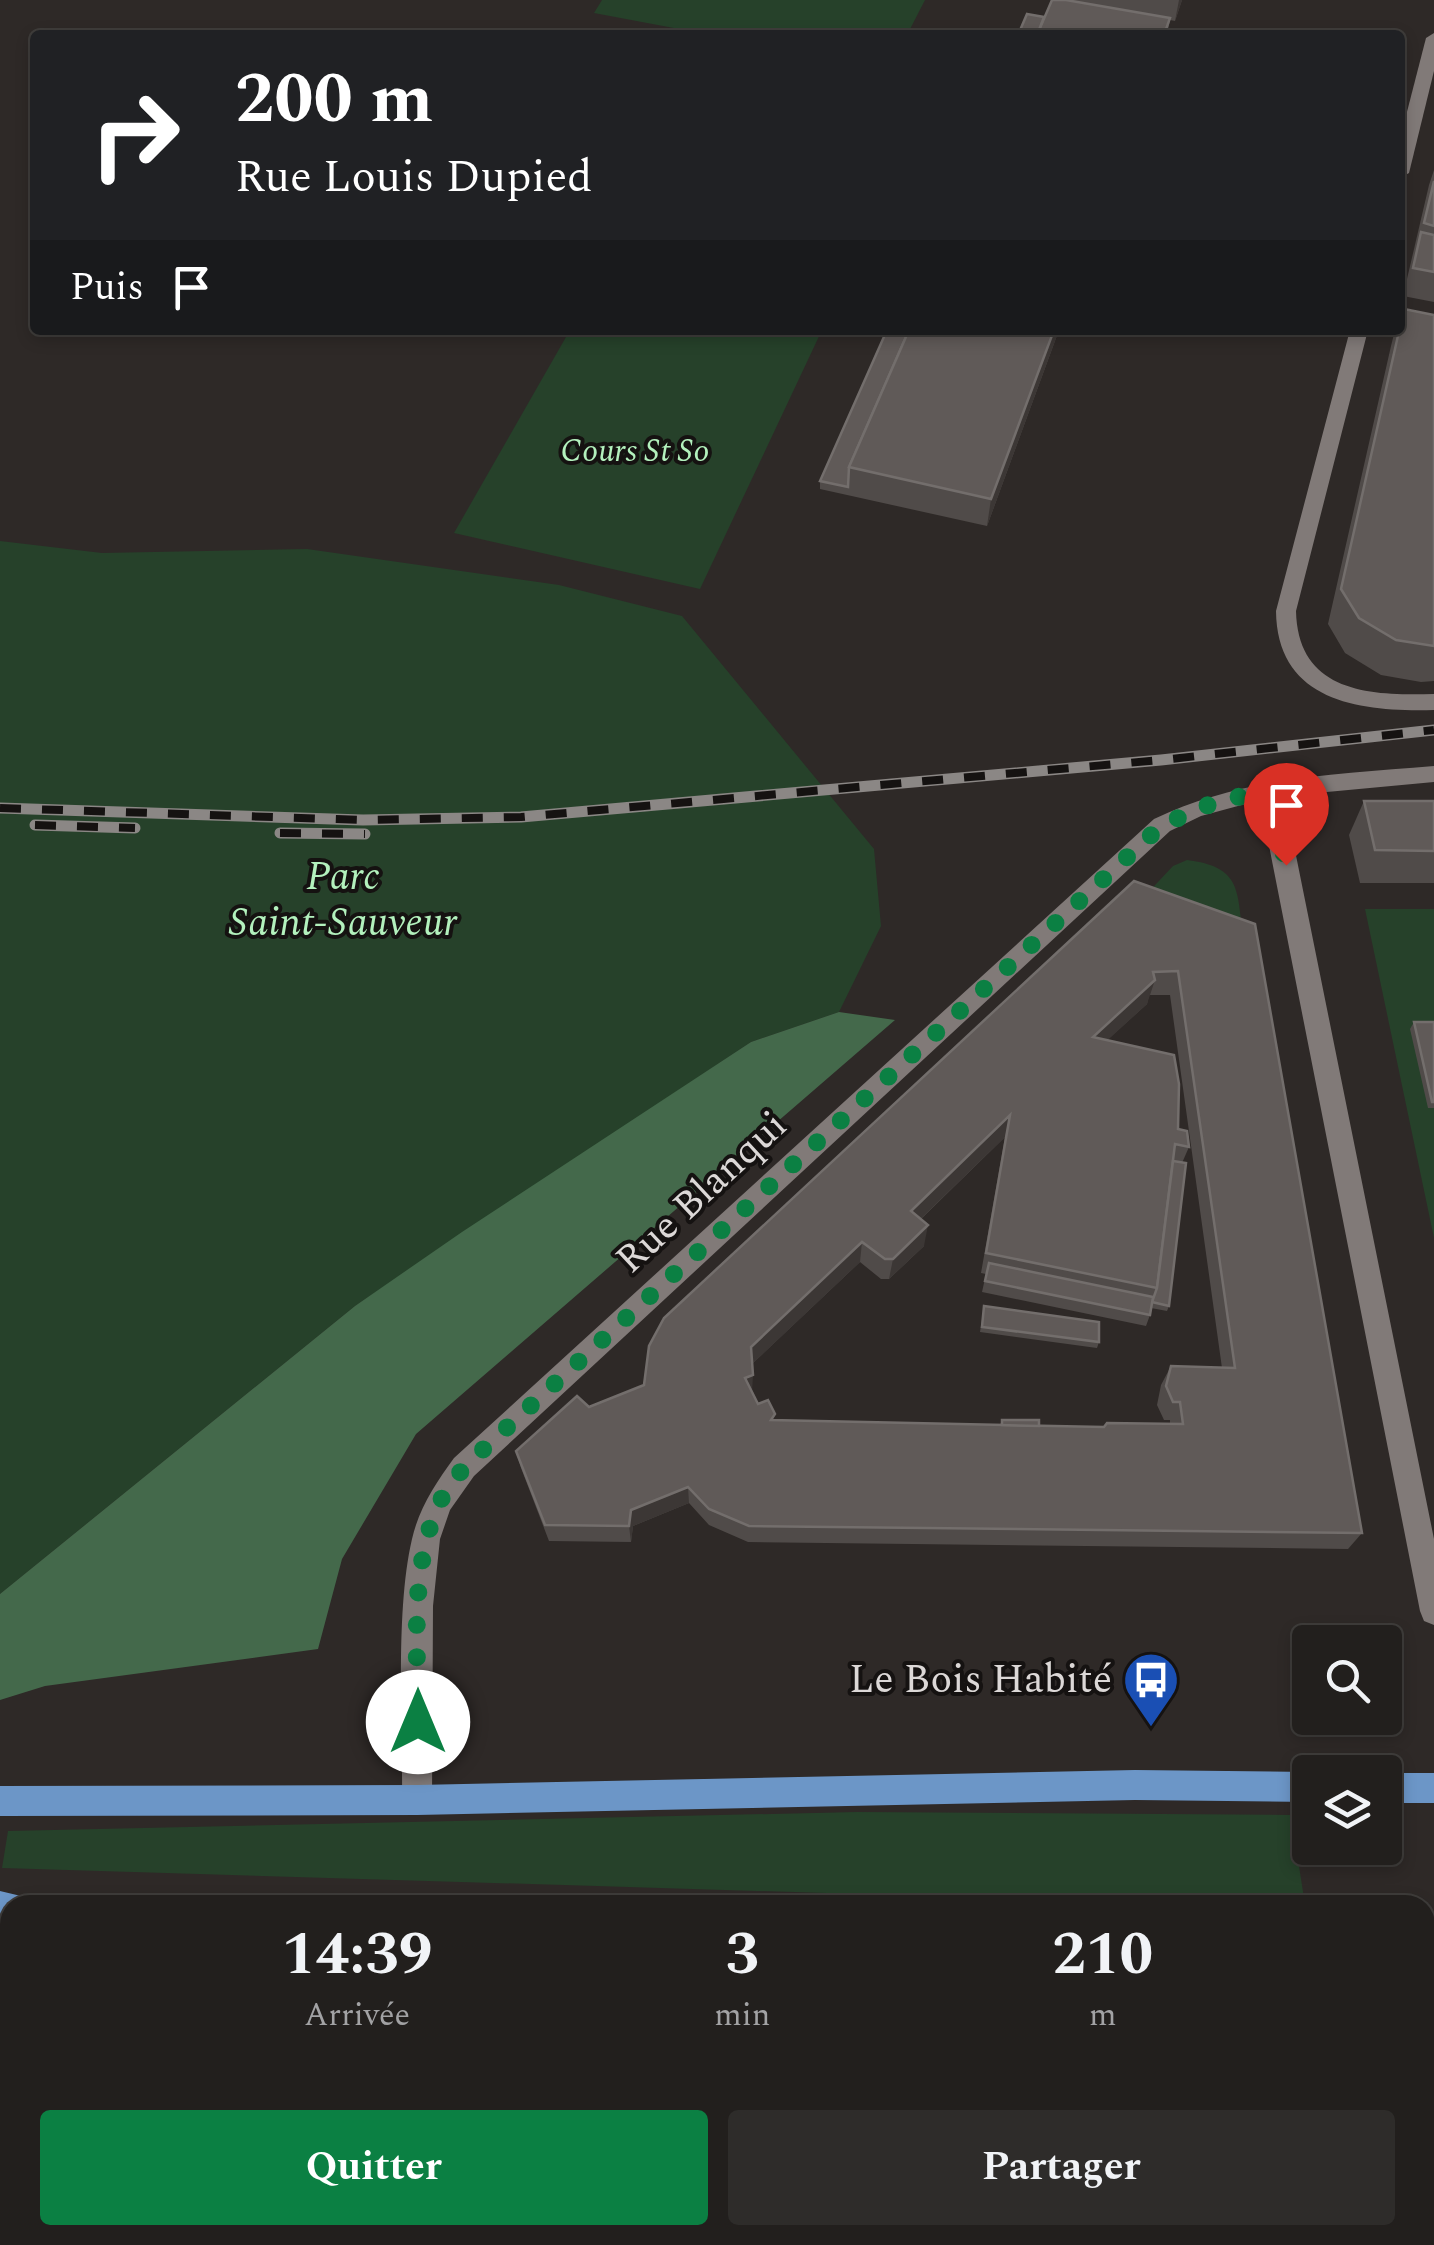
<!DOCTYPE html>
<html lang="fr">
<meta charset="utf-8">
<style>
body{margin:0;font-family:Spectral,serif;background:#2e2c2a;color:#f1f3f6;height:100vh;display:flex;flex-direction:column;font-size:38px;white-space:nowrap}
*{box-sizing:border-box;margin:0}
p{font-size:32px;color:#a2a2a4}
.icon{flex:none;width:55px;height:55px;fill:none;stroke:currentColor;stroke-width:2;stroke-linecap:round;stroke-linejoin:round}
.map{position:relative;flex:1;overflow:hidden}
.details{position:absolute;left:0px;top:1895px;width:1435px;height:350px;display:flex;flex-direction:column;background:#221f1d;border-radius:30px 30px 0 0;box-shadow:0 5px 15px #0003,0 0 0 2px #3f3d3b}
.details>*{flex:none}
.hud{position:absolute;left:30px;top:30px;width:1375px;height:305px;border-radius:10px;box-shadow:0 5px 15px #0003,0 0 0 2px #3f3d3b;background:#202124;color:#fff;overflow:hidden}
.buttons{position:absolute;left:1292px;top:1625px;display:grid;gap:20px}
.buttons a{display:grid;place-items:center;width:110px;height:110px;border-radius:10px;background:#221f1d;box-shadow:0 5px 15px #0003,0 0 0 2px #3f3d3b;font-size:50px}
.pin{position:absolute;display:grid;place-items:center;width:85px;height:85px;color:#fff;margin:-102px -42px;border-radius:50% 50% 50% 0;rotate:-45deg;box-shadow:0 0 10px #0007}
.pin .icon{rotate:45deg}
.me{position:absolute;width:110px;margin:-55px;rotate:0deg;stroke-linejoin:round;filter:drop-shadow(0 0 8px #0008)}
.turn{display:flex;align-items:center;gap:35px;height:210px;padding:0 40px;font-size:45px}
.turn .icon{width:130px;height:130px;stroke-width:2.5}
.turn b{display:block;font-size:70px;line-height:85px}
.then{display:flex;align-items:center;height:95px;padding:0 40px;background:#0003;gap:20px;font-size:38px}
.eta{display:flex;justify-content:space-evenly;align-items:center;height:170px;text-align:center}
.eta b{font-size:60px;font-weight:700;line-height:70px}
.button{display:flex;gap:20px;margin-top:auto;padding:20px 40px}
.button a{flex:1;height:115px;border-radius:10px;background:#0b8043;color:#fff;font-size:40px;font-weight:700;line-height:115px;text-align:center}
.button a+a{background:#2e2c2a;color:#f1f3f6}
.map>svg:first-child{display:block}
.green{fill:#26412a}
.forest{fill:#44694b}
.lines{fill:none;stroke-linecap:round;stroke-linejoin:round}
.minor{fill:#817a78;fill-rule:evenodd}
.primary{fill:#6c96c7;fill-rule:evenodd}
.rail-casing{stroke:#8b8785;stroke-width:11}
.rail{stroke:#151211;stroke-width:8;stroke-dasharray:21;stroke-linecap:butt}
.wall{fill:#504b49;fill-rule:evenodd}
.shaded-wall{fill:#3c3735}
.building{fill:#605a58;stroke:#736e6c;stroke-width:2.5;fill-rule:evenodd}
.route{stroke:#0b8043;stroke-width:18;stroke-dasharray:0 32.4}
.labels{text-anchor:middle;dominant-baseline:central;stroke-width:8;stroke-linejoin:round;paint-order:stroke}
.far-park-label{font-size:32px;font-style:italic;fill:#b3f1bd;stroke:#151211}
.park-label{font-size:40px;font-style:italic;fill:#b3f1bd;stroke:#151211}
.street-label{font-size:40px;fill:#dcd8d7;stroke:#151211}
.poi-label{font-size:40px;fill:#dcd8d7;stroke:#151211;text-anchor:end}
</style>
<div class="map">
<svg width="1434" height="2245" viewBox="0 0 1434 2245">
<rect width="100%" height="100%" fill="#2e2927"/>
<g class="green">
<polygon points="602,0 925,0 907,35 711,35 594,13"/>
<polygon points="570,330 822,330 700,589 454,533"/>
<polygon points="0,541 102,553 307,549 559,585 682,616 874,849 881,926 839,1012 751,1042 355,1306 0,1594"/>
<path d="M1187,860C1241,867 1237,889 1243,936L1142,899L1173,866Z"/>
<polygon points="1365,909 1434,909 1434,1238"/>
<polygon points="857,1812 1291,1815 1304,1898 858,1894 2,1868 8,1831"/>
</g>
<polygon class="forest" points="839,1012 895,1020 416,1434 342,1559 318,1649 45,1686 0,1700 0,1594 355,1306 462,1232 751,1042"/>
<g class="lines">
<g class="minor">
<polygon points="1434,33 1434,71 1409,173 1400,178 1400,139 1426,38"/>
<path d="M1350,330H1368L1296,611C1298,692 1368,696 1434,694V710C1360,712 1277,702 1276,611Z"/>
<path d="M1434,766V782L1284,796L1434,1539V1625L1424,1621L1420,1611L1260,800L1201,816L1170,831L474,1476L450,1510L440,1539L433,1606L432,1800L428,1811L417,1815L406,1811L402,1800C403,1723 395,1612 412,1539C419,1508 436,1483 454,1458L1154,819C1243,777 1337,774 1434,766Z"/>
<rect x="551" y="2235" width="34" height="10"/>
</g>
<g class="primary">
<polygon points="1135,1770 1310,1772 1310,1802 1135,1800 417,1815 0,1816 0,1786 417,1785"/>
<rect x="1385" y="1773" width="49" height="30"/>
<polygon points="0,1891 21,1896 25,1905 10,1905 10,1923 0,1923"/>
<rect x="1425" y="1913" width="9" height="32"/>
</g>
<g class="rail-casing">
<g id="rail">
<polyline points="0,808 363,820 521,817 1161,760 1434,730"/>
<polyline points="35,825 135,828"/>
<polyline points="280,833 365,834"/>
</g>
</g>
<use href="#rail" class="rail"/>
</g>
<g class="wall">
<polygon points="1052,0 1182,0 1175,21 1170,20 1167,35 1018,35 1044,17"/>
<polygon points="1434,170 1434,302 1403,296 1429,185"/>
<polygon points="1400,313 1434,315 1434,681 1421,682 1381,675 1345,653 1328,624 1391,346 1395,330 1400,330"/>
<polygon points="1059,330 987,526 820,489 820,481"/>
<polygon points="1364,801 1434,801 1434,883 1360,883 1349,835"/>
<path d="M1134,881L1255,924L1362,1533L1348,1549L748,1542L709,1525L689,1503L633,1526L631,1542L549,1541L521,1468L516,1451L589,1407L644,1385ZM1149,995H1170L1222,1368L1171,1366L1161,1385L1157,1405L1164,1420H1170V1424L1104,1427L1039,1426L1002,1420L1000,1425L774,1420L758,1404L752,1393V1364L860,1262L881,1279H889L924,1246L921,1219L1005,1137L981,1273L986,1274L982,1292L1146,1326L1150,1315L1151,1308L1167,1311L1169,1306L1182,1163L1189,1147L1178,1129L1107,1040L1147,1004Z"/>
<polygon points="1414,1022 1434,1022 1434,1108 1428,1108 1410,1029"/>
<polygon points="984,1306 1099,1342 1097,1348 980,1332"/>
<polygon points="991,2235 1425,2235 1434,2245 992,2245"/>
</g>
<g class="shaded-wall">
<polygon points="1179,0 1182,0 1175,21"/>
<polygon points="1054,330 1059,330 987,526 991,499"/>
<polygon points="1155,980 1147,1004 1086,1060 1093,1037"/>
<polygon points="1010,1115 1005,1137 907,1232 911,1211"/>
<polygon points="928,1225 924,1246 889,1279 893,1259"/>
<polygon points="862,1242 860,1262 750,1366 751,1347"/>
<polygon points="753,1375 752,1393 745,1378"/>
<polygon points="688,1487 689,1503 633,1526 631,1542 629,1526 631,1510"/>
<polygon points="491,2235 499,2235 498,2245 491,2245"/>
</g>
<g class="building">
<polygon points="1052,0 1066,0 1170,18 1164,35 1037,35"/>
<polygon points="1027,14 1044,17 1037,35 1018,35"/>
<polygon points="1434,181 1434,226 1424,223"/>
<polygon points="1421,232 1434,235 1434,272 1413,268"/>
<polygon points="1404,309 1434,315 1434,646 1396,640 1359,618 1341,589"/>
<polygon points="887,330 909,330 849,467 848,487 820,481"/>
<polygon points="909,330 1054,330 991,499 849,467"/>
<polygon points="1364,801 1434,801 1434,851 1375,850"/>
<path d="M1134,881L1255,924L1362,1533L749,1526L709,1509L688,1487L631,1510L629,1526L545,1525L516,1451L577,1396L589,1407L644,1385L649,1346L664,1318ZM1178,971L1235,1368L1171,1366L1166,1386L1173,1402H1180L1183,1424L1107,1423L1104,1427L771,1420L775,1414L768,1400L758,1404L745,1378L753,1375L751,1347L862,1242L885,1259H893L928,1225L911,1211L1010,1115L986,1253L1157,1288L1175,1144L1189,1147L1187,1131L1178,1129L1179,1084L1174,1055L1093,1037L1155,980L1153,972Z"/>
<polygon points="1414,1022 1434,1022 1434,1102 1432,1102"/>
<polygon points="1173,1161 1186,1163 1169,1306 1152,1302 1157,1288"/>
<polygon points="989,1263 1153,1297 1150,1315 985,1281"/>
<polygon points="984,1306 1099,1322 1099,1342 982,1327"/>
<polygon points="1002,1420 1039,1420 1039,1426 1002,1425"/>
<rect x="0" y="2027" width="10" height="192"/>
<polygon points="1425,2033 1434,2033 1434,2245 1002,2245 1001,2235 1425,2235"/>
<polygon points="340,2235 491,2235 491,2245 314,2245"/>
<polygon points="635,2235 908,2235 909,2245 635,2245"/>
</g>
<g class="lines">
<path class="route" d="M418,1722C418,1652 409,1572 438,1506C444,1492 455,1480 464,1467L1162,825L1220,800L1272,791L1286,865"/>
</g>
<defs>
<g id="bus-pin" transform="scale(2.875)"><path d="M0 17L-7.5 6A9.5 9.5 0 1 1 7.5 6Z" fill="#1a4fb4" stroke="#151211"/><path d="M-5-6H5V4H4V6H2V4H-2V6H-4V4H-5ZM-3.5-4V0h7V-4ZM-3.5 1.2v1.5H-2V1.2ZM2 1.2v1.5H3.5V1.2Z" fill="#fff"/></g>
</defs>
<g fill-rule="evenodd">
<use href="#bus-pin" x="1151" y="1680"/>
</g>
<g class="labels">
<g class="far-park-label">
<text x="635" y="451">Cours St So</text>
</g>
<g class="park-label">
<text x="343" y="877">Parc<tspan x="343" dy="46">Saint-Sauveur</tspan></text>
</g>
<g class="street-label">
<text transform="translate(702 1193) rotate(-43)">Rue Blanqui</text>
</g>
<g class="poi-label">
<text x="1112" y="1680">Le Bois Habité</text>
</g>
</g>
</svg>
<div class="buttons">
<a><svg class="icon" aria-label="search" viewBox="0 0 24 24"><circle cx="10" cy="10" r="6"/><path d="M15 15l6 6"/></svg></a>
<a><svg class="icon" aria-label="layers" viewBox="0 0 24 24"><path d="M12 4l9 5-9 5-9-5zM3 14l9 5 9-5"/></svg></a>
</div>
<div class="pin" style="left:1286px;top:865px;background:#d93025"><svg class="icon" aria-label="arrive" viewBox="0 0 24 24"><path d="M6 21V4h12l-3 4 3 4H6"/></svg></div>
<svg class="me" style="left:418px;top:1722px" viewBox="-20 -20 40 40"><circle r="19" fill="#fff"/><path d="M0-13L10 11 0 6-10 11z" fill="#0b8043"/></svg>
<div class="hud">
<div class="turn"><svg class="icon" aria-label="right" viewBox="0 0 24 24"><path d="M7 20v-9h11M14 6l5 5-5 5"/></svg><div><b>200 m</b>Rue Louis Dupied</div></div>
<div class="then">Puis<svg class="icon" aria-label="arrive" viewBox="0 0 24 24"><path d="M6 21V4h12l-3 4 3 4H6"/></svg></div>
</div>
<section class="details">
<div class="eta">
<div><b>14:39</b><p>Arrivée</p></div>
<div><b>3</b><p>min</p></div>
<div><b>210</b><p>m</p></div>
</div>
<div class="button"><a>Quitter</a><a>Partager</a></div>
</section>
</div>
